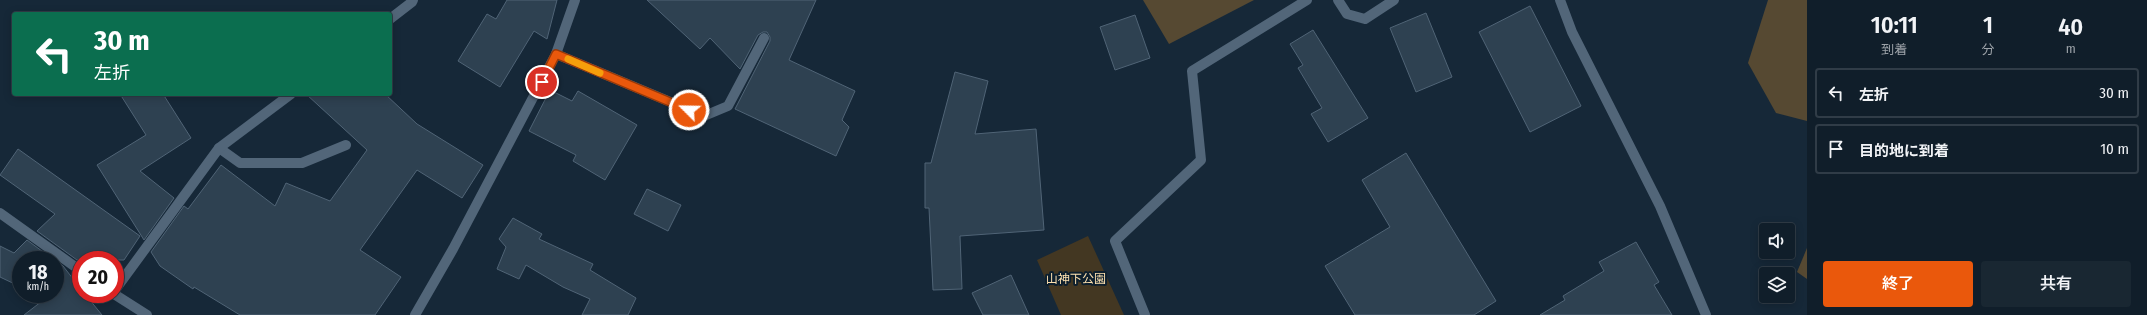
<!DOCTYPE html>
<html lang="ja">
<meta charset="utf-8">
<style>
body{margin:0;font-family:"Fira Sans Condensed","Noto Sans JP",sans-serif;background:#192732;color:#f1f3f6;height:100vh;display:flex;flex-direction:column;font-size:15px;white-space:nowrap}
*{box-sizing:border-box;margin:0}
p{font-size:13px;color:#9ca2a8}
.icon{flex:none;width:22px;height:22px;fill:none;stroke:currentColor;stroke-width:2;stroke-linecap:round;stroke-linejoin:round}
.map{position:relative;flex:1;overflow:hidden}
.side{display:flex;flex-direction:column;background:#101e2a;width:340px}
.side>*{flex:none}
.hud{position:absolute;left:12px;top:12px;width:380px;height:84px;border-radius:4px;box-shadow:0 2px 10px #0003,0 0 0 1px #303c47;background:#0b6e4f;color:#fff;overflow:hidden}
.buttons{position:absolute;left:1759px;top:223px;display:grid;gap:8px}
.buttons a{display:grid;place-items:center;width:36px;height:36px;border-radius:4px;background:#101e2a;box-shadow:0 2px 10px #0003,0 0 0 1px #303c47;font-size:20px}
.speed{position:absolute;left:12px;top:251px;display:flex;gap:8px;font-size:20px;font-weight:700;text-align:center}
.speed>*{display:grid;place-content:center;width:52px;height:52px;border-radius:50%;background:#101e2a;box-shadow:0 2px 10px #0003,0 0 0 1px #303c47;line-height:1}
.speed small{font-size:10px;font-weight:400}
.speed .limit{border:6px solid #d22;background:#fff;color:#111}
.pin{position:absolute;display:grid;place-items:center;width:34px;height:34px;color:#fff;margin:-17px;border:2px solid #fff;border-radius:50%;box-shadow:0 1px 4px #0007}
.me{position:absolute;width:44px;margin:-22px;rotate:293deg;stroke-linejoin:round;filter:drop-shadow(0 0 3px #0008)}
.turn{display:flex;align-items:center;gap:14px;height:84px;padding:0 16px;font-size:18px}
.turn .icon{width:52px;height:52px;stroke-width:2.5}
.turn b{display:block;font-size:28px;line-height:34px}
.eta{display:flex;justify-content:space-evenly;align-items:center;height:68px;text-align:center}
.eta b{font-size:24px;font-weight:600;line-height:28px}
.action{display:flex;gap:8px;margin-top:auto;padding:8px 16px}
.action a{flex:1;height:46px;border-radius:4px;background:#ea580c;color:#fff;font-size:16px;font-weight:600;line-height:46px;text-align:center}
.action a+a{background:#192732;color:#f1f3f6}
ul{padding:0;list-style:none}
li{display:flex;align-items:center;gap:12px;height:50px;margin:0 8px 6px;padding:0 8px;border:2px solid #303c47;border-radius:4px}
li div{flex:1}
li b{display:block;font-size:15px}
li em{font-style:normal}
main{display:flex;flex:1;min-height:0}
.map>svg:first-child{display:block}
.green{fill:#433722}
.forest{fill:#564932}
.building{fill:#2e4151;stroke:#506476}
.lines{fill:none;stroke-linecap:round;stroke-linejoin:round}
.lane{stroke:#526679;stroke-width:10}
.street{stroke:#526679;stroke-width:10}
.route-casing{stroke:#983908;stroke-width:10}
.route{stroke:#ea580c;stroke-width:7}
.slow{stroke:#f59e0b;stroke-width:7}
.labels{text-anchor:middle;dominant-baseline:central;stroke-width:4;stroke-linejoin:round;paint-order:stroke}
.park-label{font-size:12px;fill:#fce0af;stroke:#0d1f2e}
</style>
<main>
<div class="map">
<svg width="1807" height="315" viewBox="0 0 1807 315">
<rect width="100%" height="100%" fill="#162838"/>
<polygon class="green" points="1088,236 1124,315 1061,315 1037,260"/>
<g class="forest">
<polygon points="1143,0 1254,0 1169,44"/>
<polygon points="1768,0 1807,0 1807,121 1776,113 1748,63"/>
<polygon points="1807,248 1807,279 1797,272"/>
</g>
<g class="building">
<polygon points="507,0 557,0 547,39 534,31 500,87 458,61 487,14 496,19"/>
<polygon points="647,0 816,0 789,60 855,91 842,120 849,127 836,156 735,109 770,41 770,37 767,32 763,32 758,35 740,69 710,38 700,49"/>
<polygon points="1530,6 1581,106 1530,132 1479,32"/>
<polygon points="1426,13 1452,77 1416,92 1390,28"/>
<polygon points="1135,15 1150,58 1115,70 1100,27"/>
<polygon points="1313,30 1368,118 1328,142 1311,114 1322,108 1298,68 1303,65 1290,44"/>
<polygon points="955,72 988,81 975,134 1036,129 1044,230 960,236 962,289 933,290 929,208 925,208 925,163 931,163"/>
<polygon points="550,90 572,101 578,91 637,125 605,180 573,161 576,155 529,131"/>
<polygon points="120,94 163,94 191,138 140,171 174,198 144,240 97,165 146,135"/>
<polygon points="306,94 385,94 417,124 483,165 462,198 417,170 360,250 401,277 375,315 240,315 194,287 193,289 160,266 151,252 184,206 188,209 221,165 275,206 286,183 330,201 367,150"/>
<polygon points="18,149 140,236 124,260 77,260 37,231 55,214 0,175"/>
<polygon points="1406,153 1496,301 1474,315 1355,315 1325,266 1390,227 1362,180"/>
<polygon points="647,189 681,205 668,231 634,214"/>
<polygon points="513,218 542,234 539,239 593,264 590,270 636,298 628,315 582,315 590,299 563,287 526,265 519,279 497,269 506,247 499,239"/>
<polygon points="27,240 54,260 21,260 21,287 0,277 0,246 14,253"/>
<polygon points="1636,242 1659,282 1654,285 1672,315 1540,315 1565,300 1563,296 1604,271 1599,262"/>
<polygon points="55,260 63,266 81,289 81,294 85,294 102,315 24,315 46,298 37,294 55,294"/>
<polygon points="1011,275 1029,315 983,315 972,293"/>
</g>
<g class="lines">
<g class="lane">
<polyline points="390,19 412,2 413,0"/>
<polyline points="556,54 704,116 728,106 764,38"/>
<polyline points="219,148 240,163 302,163 346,145"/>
<polyline points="115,290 219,148 291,94"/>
<polyline points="415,315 453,249 556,54 575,0"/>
</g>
<g class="street">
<polyline points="1338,0 1347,14 1365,19 1394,0"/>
<polyline points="1560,0 1572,32 1660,206 1706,315"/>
<polyline points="0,213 81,271"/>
<polyline points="114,294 147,315"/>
<polyline points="1145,315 1115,241 1201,160 1192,71 1307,0"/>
</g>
</g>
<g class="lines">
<g class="route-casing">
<polyline id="route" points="542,82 556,54 689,110"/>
</g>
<use href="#route" class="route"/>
<polyline class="slow" points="568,59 600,73"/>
</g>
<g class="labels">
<g class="park-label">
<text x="1076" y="279">山神下公園</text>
</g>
</g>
</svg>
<div class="buttons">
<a><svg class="icon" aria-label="sound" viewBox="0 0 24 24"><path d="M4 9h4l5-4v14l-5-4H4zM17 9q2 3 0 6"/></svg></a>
<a><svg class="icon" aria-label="layers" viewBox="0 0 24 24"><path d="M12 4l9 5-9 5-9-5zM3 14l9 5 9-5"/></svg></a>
</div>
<div class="speed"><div>18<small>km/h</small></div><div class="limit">20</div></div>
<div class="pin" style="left:542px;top:82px;background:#d93025"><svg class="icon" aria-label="arrive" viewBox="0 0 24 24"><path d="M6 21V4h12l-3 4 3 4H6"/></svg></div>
<svg class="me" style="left:689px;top:110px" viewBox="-20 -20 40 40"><circle r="17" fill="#ea580c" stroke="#fff" stroke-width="3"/><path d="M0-11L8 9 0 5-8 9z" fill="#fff"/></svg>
<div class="hud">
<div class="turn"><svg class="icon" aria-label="left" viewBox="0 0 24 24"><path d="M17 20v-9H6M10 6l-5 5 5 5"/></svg><div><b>30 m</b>左折</div></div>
</div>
</div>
<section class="side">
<div class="eta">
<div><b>10:11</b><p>到着</p></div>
<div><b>1</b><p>分</p></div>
<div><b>40</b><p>m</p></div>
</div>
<ul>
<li><svg class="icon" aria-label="left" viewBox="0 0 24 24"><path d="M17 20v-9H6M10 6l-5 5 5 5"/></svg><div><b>左折</b></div><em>30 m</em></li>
<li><svg class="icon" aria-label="arrive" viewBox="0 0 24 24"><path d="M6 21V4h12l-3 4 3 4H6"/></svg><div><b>目的地に到着</b></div><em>10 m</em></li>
</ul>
<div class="action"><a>終了</a><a>共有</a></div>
</section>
</main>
